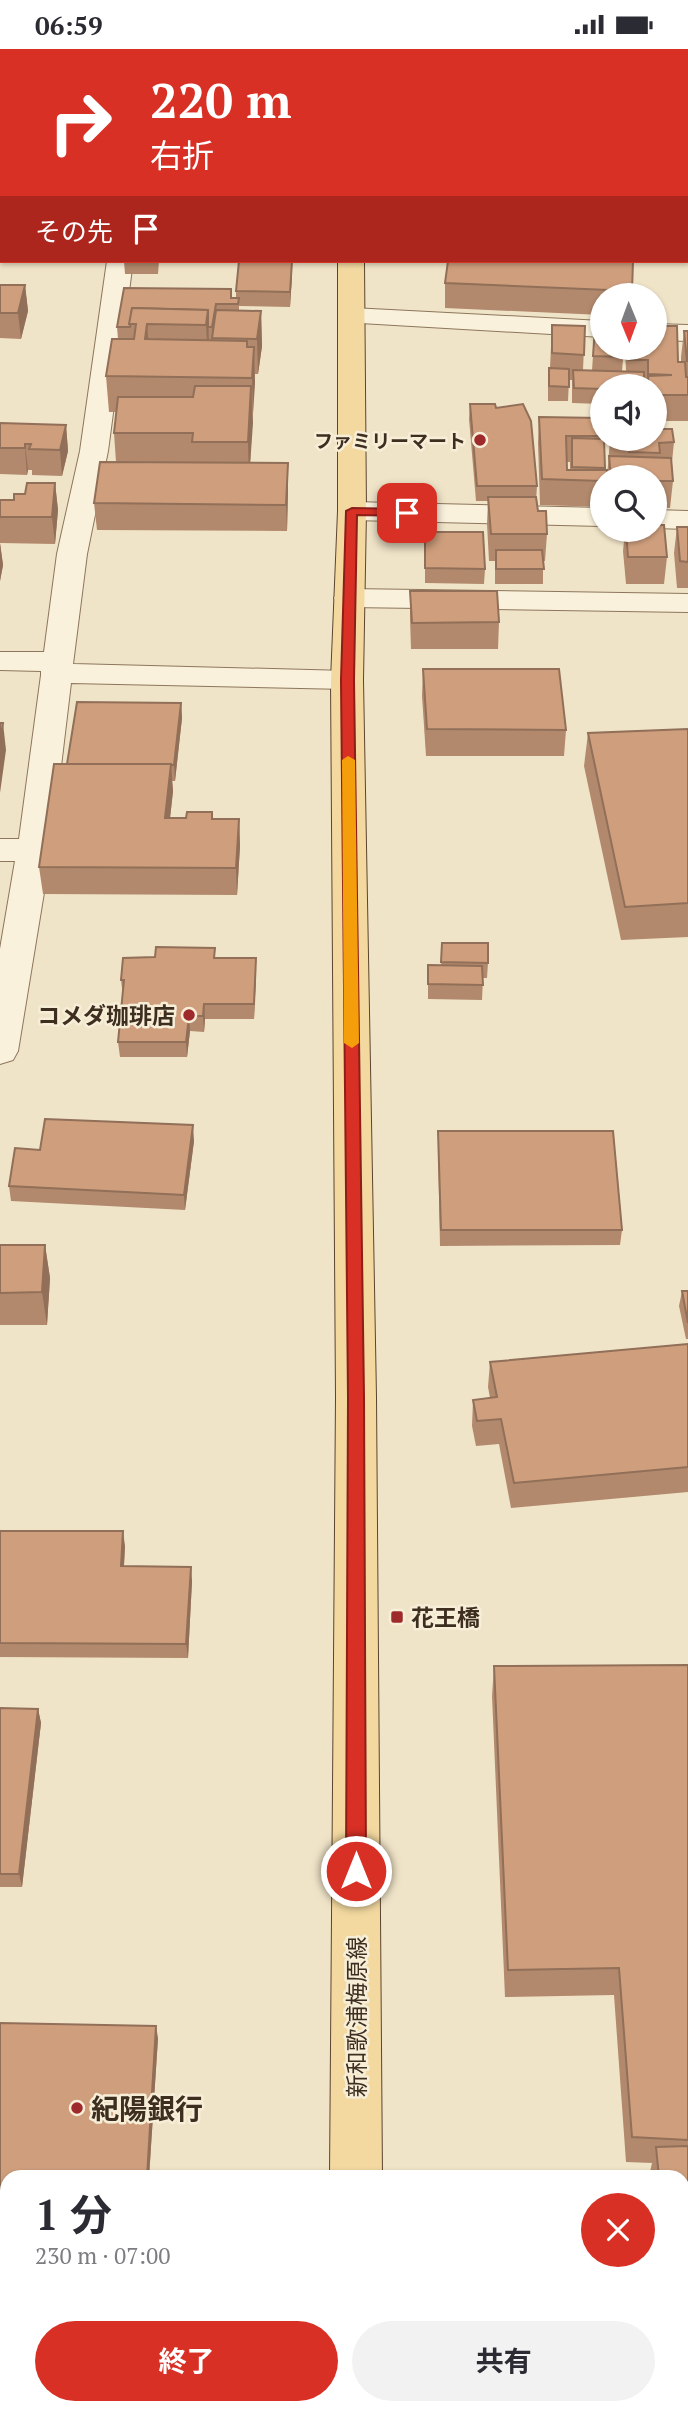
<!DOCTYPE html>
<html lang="ja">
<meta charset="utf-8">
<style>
body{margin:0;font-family:"PT Serif","Noto Sans JP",serif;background:#f2f2f3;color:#2b2b33;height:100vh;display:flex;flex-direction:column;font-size:26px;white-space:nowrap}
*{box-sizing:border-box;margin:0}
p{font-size:23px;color:#7c7c81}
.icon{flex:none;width:38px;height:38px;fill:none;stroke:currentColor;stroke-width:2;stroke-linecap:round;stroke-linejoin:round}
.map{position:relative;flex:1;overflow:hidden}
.panel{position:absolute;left:0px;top:2121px;width:690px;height:245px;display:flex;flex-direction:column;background:#fff;border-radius:21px 21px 0 0;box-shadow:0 2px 5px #0004}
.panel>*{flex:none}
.banner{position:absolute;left:0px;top:0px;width:690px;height:214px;box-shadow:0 2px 5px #0004;background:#d93025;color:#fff;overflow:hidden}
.needle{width:46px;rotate:179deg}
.tools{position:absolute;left:590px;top:234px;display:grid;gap:14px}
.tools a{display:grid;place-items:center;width:77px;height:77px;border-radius:50%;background:#fff;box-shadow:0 2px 5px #0004;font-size:35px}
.pin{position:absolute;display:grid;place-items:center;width:60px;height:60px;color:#fff;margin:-30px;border-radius:14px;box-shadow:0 4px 10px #0006}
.me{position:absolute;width:77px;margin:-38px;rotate:0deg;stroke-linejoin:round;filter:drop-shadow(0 0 5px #0008)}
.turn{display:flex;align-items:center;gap:24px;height:147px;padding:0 35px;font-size:32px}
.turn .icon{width:91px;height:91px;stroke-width:2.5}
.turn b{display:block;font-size:49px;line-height:60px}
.then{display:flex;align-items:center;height:66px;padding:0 35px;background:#0003;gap:14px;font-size:26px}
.round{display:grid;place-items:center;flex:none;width:74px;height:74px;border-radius:37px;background:#f2f2f3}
.summary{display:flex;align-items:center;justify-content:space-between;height:119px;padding:0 35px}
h1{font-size:42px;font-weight:700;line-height:52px}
.primary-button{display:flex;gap:14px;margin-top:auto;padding:14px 35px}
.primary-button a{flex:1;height:80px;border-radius:42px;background:#d93025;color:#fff;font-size:28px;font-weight:700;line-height:80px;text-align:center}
.primary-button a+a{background:#f2f2f3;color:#2b2b33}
.status{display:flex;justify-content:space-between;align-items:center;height:49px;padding:0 35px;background:#fff;direction:ltr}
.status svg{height:19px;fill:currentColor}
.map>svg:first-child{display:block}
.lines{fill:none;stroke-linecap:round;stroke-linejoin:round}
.lane-casing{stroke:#8d765c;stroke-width:2}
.street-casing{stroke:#8d765c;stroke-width:2}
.primary-casing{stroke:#5b4430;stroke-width:2}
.lane{fill:#faf1dc;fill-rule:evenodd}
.street{fill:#faf1dc;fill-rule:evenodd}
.primary{fill:#f3d9a0;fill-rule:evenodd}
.wall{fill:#b2896c;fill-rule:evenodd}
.shaded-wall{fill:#916f58}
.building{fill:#cf9f7d;stroke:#916f58;stroke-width:2}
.route{fill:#d93025;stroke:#8d1f18;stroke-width:2}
.slow{fill:#f59e0b}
.poi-dot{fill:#9e2a2b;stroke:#f7eed8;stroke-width:2.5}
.labels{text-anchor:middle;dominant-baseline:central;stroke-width:5;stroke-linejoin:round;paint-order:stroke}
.far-poi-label{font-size:19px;font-weight:bold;fill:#3d2e20;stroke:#f7eed8;text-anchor:end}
.poi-label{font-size:23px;font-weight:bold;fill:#3d2e20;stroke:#f7eed8;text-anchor:end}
.street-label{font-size:23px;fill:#3d2e20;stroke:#f7eed8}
.near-poi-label{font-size:28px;font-weight:bold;fill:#3d2e20;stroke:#f7eed8;text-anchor:start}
</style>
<div class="status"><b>06:59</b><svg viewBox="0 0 49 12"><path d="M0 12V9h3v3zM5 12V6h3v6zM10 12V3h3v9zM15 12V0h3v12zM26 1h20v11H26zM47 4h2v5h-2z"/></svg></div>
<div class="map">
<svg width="688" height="2366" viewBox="0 0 688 2366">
<rect width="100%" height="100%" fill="#f0e4c8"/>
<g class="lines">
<g class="lane-casing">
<rect id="lane" x="0" y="197" width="2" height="12"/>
</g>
<g class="street-casing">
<g id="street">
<rect x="132" y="0" width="22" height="2"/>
<polygon points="107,212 133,212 108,402 87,505 73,615 347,622 358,624 363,631 358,638 347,640 71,634 51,801 18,1002 13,1011 0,1015 0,900 15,812 0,812 0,790 19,790 41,626 41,622 0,621 0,603 44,603 57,505 80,402"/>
<polygon points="352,259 602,272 602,288 343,273 339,267 343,261"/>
<polygon points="654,275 688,276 688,292 654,291"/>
<polygon points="352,453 602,459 602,477 352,471 342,468 338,462 342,456"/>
<polygon points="654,461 688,462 688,480 654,479"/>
<polygon points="349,540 688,545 688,563 349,558 338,555 334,549 338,543"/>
<rect x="0" y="2158" width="7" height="52"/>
</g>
</g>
<g class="primary-casing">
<g id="primary">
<rect x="338" y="0" width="22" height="2"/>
<polygon points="338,212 364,212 366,462 363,631 376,1348 382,2128 330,2128 336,1348 331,631 338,462"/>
<rect x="330" y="2359" width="54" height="7"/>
</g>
</g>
<use href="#lane" class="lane"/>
<use href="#street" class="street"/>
<use href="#primary" class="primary"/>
</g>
<g class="wall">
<polygon points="23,0 68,0 55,0 54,2 23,2"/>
<rect x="82" y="0" width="48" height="2"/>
<polygon points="0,14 2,14 2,70 1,70 0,65"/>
<rect x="0" y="73" width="2" height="125"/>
<polygon points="124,212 159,212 158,225 125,225"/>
<polygon points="633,212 632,247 602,247 602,266 445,259 445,234"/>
<polygon points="292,225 290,258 239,257 239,261 261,262 262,297 258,325 255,325 250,414 288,440 287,482 97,481 94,454 116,413 114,384 116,363 109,363 106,327 118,290 117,278 232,249 236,249 236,242"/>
<polygon points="0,236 25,236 28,262 21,290 0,289"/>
<polygon points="552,276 585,277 583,321 592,321 595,278 624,299 622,322 626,322 625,299 654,299 678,313 681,313 681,308 684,282 688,282 688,372 654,372 654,338 602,338 602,355 572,354 572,331 569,331 568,352 548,352 548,334 549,319 550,319"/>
<polygon points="470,355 496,359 537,437 536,452 538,462 547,485 545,512 543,512 543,535 495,535 495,512 489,512 487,475 488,452 476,452 469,370"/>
<path d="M539,368L602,369V390H604V421L602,429V458L540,456L538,394ZM567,413H570V421H567Z"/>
<polygon points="66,376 68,402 62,427 32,426 32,421 28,421 27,426 0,425 0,399"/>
<polygon points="610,390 654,390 674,393 672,413 673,432 670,459 654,458 654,429 607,429"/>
<polygon points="55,434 58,461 55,495 0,494 3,516 0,532 0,451 14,451 25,445"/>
<polygon points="677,478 688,478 688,539 677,539 674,504"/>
<polygon points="625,481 654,481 667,508 664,535 626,535 623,502"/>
<polygon points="425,483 485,520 484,535 425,534"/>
<polygon points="410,542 499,573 498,600 411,600 410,569"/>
<polygon points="423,620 566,681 564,707 426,707 422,647"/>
<polygon points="181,654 182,669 175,732 172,732 173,742 170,769 239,770 240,797 237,846 43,845 39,818 67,715"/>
<polygon points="688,680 688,888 621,891 584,717 588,684"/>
<polygon points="442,894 488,914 487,929 483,929 482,951 428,950 428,916 441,916"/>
<polygon points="216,909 256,909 256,925 254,970 205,970 204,983 190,982 187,1008 120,1008 118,993 123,947 121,931"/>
<polygon points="438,1082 622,1181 620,1196 440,1197 438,1098"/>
<polygon points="194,1092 185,1161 11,1152 9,1137 40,1101"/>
<polygon points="0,1196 45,1196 50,1229 47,1276 0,1276"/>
<polygon points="682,1242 688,1242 688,1290 686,1290 679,1257"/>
<polygon points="688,1295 688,1443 511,1459 499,1395 476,1397 472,1377 473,1351 490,1349 488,1338 490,1313"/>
<polygon points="0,1482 125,1497 124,1517 192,1532 188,1609 0,1608"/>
<polygon points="688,1616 688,2179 682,2179 682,2128 650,2128 650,2123 652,2114 626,2113 614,1946 505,1948 492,1647 494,1617"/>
<polygon points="0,1659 38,1660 41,1674 22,1838 0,1838"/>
<polygon points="0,1974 158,1989 149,2128 7,2128 7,2169 0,2169"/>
<polygon points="682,2247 688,2247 688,2366 658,2366 657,2359 682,2359"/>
</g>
<g class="shaded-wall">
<polygon points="2,117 2,143 0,125"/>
<polygon points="2,155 2,189 0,173"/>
<polygon points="292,212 292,225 290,258 290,243"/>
<polygon points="25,236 28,262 21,290 18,264"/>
<polygon points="216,255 216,269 212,293 212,278"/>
<polygon points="208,261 209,296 208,311 206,276"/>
<polygon points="261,262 262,297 258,325 257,290"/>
<polygon points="147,275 150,310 145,290"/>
<polygon points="254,298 255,334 253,365 252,329"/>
<polygon points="251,337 253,374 249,431 248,393"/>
<polygon points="66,376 68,402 62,427 60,401"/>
<polygon points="25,395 28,421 27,426 25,399"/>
<polygon points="288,414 288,440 287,482 286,456"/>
<polygon points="55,434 58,461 55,495 52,468"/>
<polygon points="0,494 3,516 0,532"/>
<polygon points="181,654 182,669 175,732 174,716"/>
<polygon points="3,674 6,701 0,744 0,692"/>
<polygon points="171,715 173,742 167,796 165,769"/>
<polygon points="239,770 240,797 237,846 236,819"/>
<polygon points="256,909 256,925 254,970 254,955"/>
<polygon points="204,955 205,970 204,983 203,967"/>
<polygon points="189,967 190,982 187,1008 186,993"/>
<polygon points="193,1076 194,1092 185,1161 184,1146"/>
<polygon points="45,1196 50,1229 47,1276 42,1243"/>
<polygon points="123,1482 125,1497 123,1531 121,1517"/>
<polygon points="191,1518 192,1532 188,1609 186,1595"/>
<polygon points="38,1660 41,1674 22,1838 19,1825"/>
<polygon points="156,1977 158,1989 149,2128 147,2128"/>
<rect x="190" y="2359" width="3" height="7"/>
</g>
<g class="building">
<rect x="150" y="0" width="50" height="2"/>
<polygon points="206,0 295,0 294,2 206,2"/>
<polygon points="442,0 474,0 474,2 436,2"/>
<polygon points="647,0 688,0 688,27 688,2 647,2"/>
<rect x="0" y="14" width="2" height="12"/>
<polygon points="1,35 2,35 2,46 0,46"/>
<polygon points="0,73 2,73 2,89 1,94"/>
<polygon points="0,100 2,100 2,117 0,125"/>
<polygon points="0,145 2,145 0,173"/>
<polygon points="239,212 292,212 290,243 236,242"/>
<polygon points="448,212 633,212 632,242 445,234"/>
<polygon points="0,236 25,236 18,264 0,264"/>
<polygon points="124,239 231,240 231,249 239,249 238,255 216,255 212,278 208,278 208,261 132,259 130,278 117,278"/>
<polygon points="132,259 208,261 206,276 147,275 145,290 247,292 247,298 254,298 252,329 106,327 112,290 134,290 136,275 129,275"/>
<polygon points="216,261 261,262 257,290 212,289"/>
<polygon points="552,276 585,277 584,306 552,304"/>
<polygon points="654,277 677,277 678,313 685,313 686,328 688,328 688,346 654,346 654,338 649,338 648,327 672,326 648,325 648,311 629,311 628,299 654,299"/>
<polygon points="595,278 602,279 602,299 624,299 623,308 593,307"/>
<polygon points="684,282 688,282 688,312 687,312"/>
<polygon points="549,319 569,320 569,338 549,337"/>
<polygon points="573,321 644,323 644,338 602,338 602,340 574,339"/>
<polygon points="195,337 251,337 248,393 192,393 193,384 114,384 118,348 193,348"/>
<polygon points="470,355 495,355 496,359 523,355 531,372 537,437 477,437"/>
<polygon points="539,368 602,369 602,387 566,387 567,421 607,421 606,429 602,429 602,432 542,430"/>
<polygon points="0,374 66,376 60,401 29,400 31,395 25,395 25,399 0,399"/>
<polygon points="654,380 672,380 674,393 659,394 660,404 629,403 628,392 611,392 611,390 654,390"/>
<polygon points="572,389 604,390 605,419 572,418"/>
<polygon points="609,407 671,409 673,432 654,432 654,429 611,429"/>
<polygon points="100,413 288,414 286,456 94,454"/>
<polygon points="27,434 55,434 52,468 0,468 0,451 14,451 14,445 25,445"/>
<polygon points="488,448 536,448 538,462 546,462 547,485 491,485"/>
<polygon points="654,476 664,476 667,508 628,508 626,481 654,481"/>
<polygon points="677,478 688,478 688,513 680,512"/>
<polygon points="425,483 483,483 485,520 425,519"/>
<polygon points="496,501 542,501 544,520 496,520"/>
<polygon points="410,542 497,542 499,573 412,574"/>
<polygon points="423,620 559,620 566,681 427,680"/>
<polygon points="77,653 181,654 174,716 67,715"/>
<polygon points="0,674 3,674 0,692"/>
<polygon points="688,680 688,854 625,858 588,684"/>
<polygon points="54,715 171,715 165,769 186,769 187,763 212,763 212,770 239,770 236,819 39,818"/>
<polygon points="442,894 488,894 488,914 441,913"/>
<polygon points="156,898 215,899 214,909 256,909 254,955 204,955 203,967 189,967 186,993 118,993 124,931 121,931 123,909 155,908"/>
<polygon points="428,916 482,917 483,936 428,935"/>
<polygon points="45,1070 193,1076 184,1146 9,1137 15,1099 40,1101"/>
<polygon points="438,1082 613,1082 622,1181 441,1181"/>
<polygon points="0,1196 45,1196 42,1243 0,1244"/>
<polygon points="682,1242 688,1242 688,1274"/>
<polygon points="688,1295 688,1418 514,1434 501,1370 477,1372 473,1351 497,1348 490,1313"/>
<polygon points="0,1482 123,1482 121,1517 191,1518 186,1595 0,1594"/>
<polygon points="688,1616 688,2091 632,2088 619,1919 508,1921 494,1617"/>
<polygon points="0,1659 38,1660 19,1825 0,1825"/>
<polygon points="0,1974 156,1977 147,2128 7,2128 7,2158 0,2158"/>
<polygon points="688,2097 688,2155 682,2155 682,2128 659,2128 656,2098"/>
<rect x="682" y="2247" width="6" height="104"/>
<polygon points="101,2359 190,2359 190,2366 100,2366"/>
</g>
<polygon class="route" points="352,459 407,460 413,464 407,467 357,466 354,631 364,1348 366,1822 363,1828 356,1831 349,1828 346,1822 348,1348 341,631 346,462"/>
<polygon class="slow" points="348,707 355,711 359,994 352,999 344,994 342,711"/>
<g class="poi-dot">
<circle cx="480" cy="391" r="7"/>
<circle cx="189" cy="966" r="7"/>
<rect x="390" y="1561" width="14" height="14" rx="3.5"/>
<circle cx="77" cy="2059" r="7"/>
</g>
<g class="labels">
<g class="far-poi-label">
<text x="466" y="391">ファミリーマート</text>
</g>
<g class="poi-label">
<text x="175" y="966">コメダ珈琲店</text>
<text x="411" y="1568" text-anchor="start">花王橋</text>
</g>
<g class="street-label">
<text transform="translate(356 1968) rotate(-90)">新和歌浦梅原線</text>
</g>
<g class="near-poi-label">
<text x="91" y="2059">紀陽銀行</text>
</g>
</g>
</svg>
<div class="tools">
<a><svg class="needle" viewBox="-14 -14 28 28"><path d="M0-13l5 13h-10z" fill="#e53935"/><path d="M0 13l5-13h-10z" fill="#7c7c81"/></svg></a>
<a><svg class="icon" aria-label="sound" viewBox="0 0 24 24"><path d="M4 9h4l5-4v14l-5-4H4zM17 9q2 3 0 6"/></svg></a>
<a><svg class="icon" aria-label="search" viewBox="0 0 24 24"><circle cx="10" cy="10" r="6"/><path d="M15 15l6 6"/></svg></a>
</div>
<div class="pin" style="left:407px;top:464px;background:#d93025"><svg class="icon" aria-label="arrive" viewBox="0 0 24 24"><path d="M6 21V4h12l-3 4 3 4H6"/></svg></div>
<svg class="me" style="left:356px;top:1822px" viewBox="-20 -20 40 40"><circle r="17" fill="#d93025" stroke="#fff" stroke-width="3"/><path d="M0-11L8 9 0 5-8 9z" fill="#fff"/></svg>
<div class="banner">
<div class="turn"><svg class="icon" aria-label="right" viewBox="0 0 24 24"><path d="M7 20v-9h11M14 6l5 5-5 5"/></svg><div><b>220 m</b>右折</div></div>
<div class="then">その先<svg class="icon" aria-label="arrive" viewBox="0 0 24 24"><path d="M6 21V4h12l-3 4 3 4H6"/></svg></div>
</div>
<section class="panel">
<div class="summary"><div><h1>1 分</h1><p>230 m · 07:00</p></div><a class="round" style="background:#d93025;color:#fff"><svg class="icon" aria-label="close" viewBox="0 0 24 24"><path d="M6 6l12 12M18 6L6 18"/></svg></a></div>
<div class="primary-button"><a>終了</a><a>共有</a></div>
</section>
</div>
